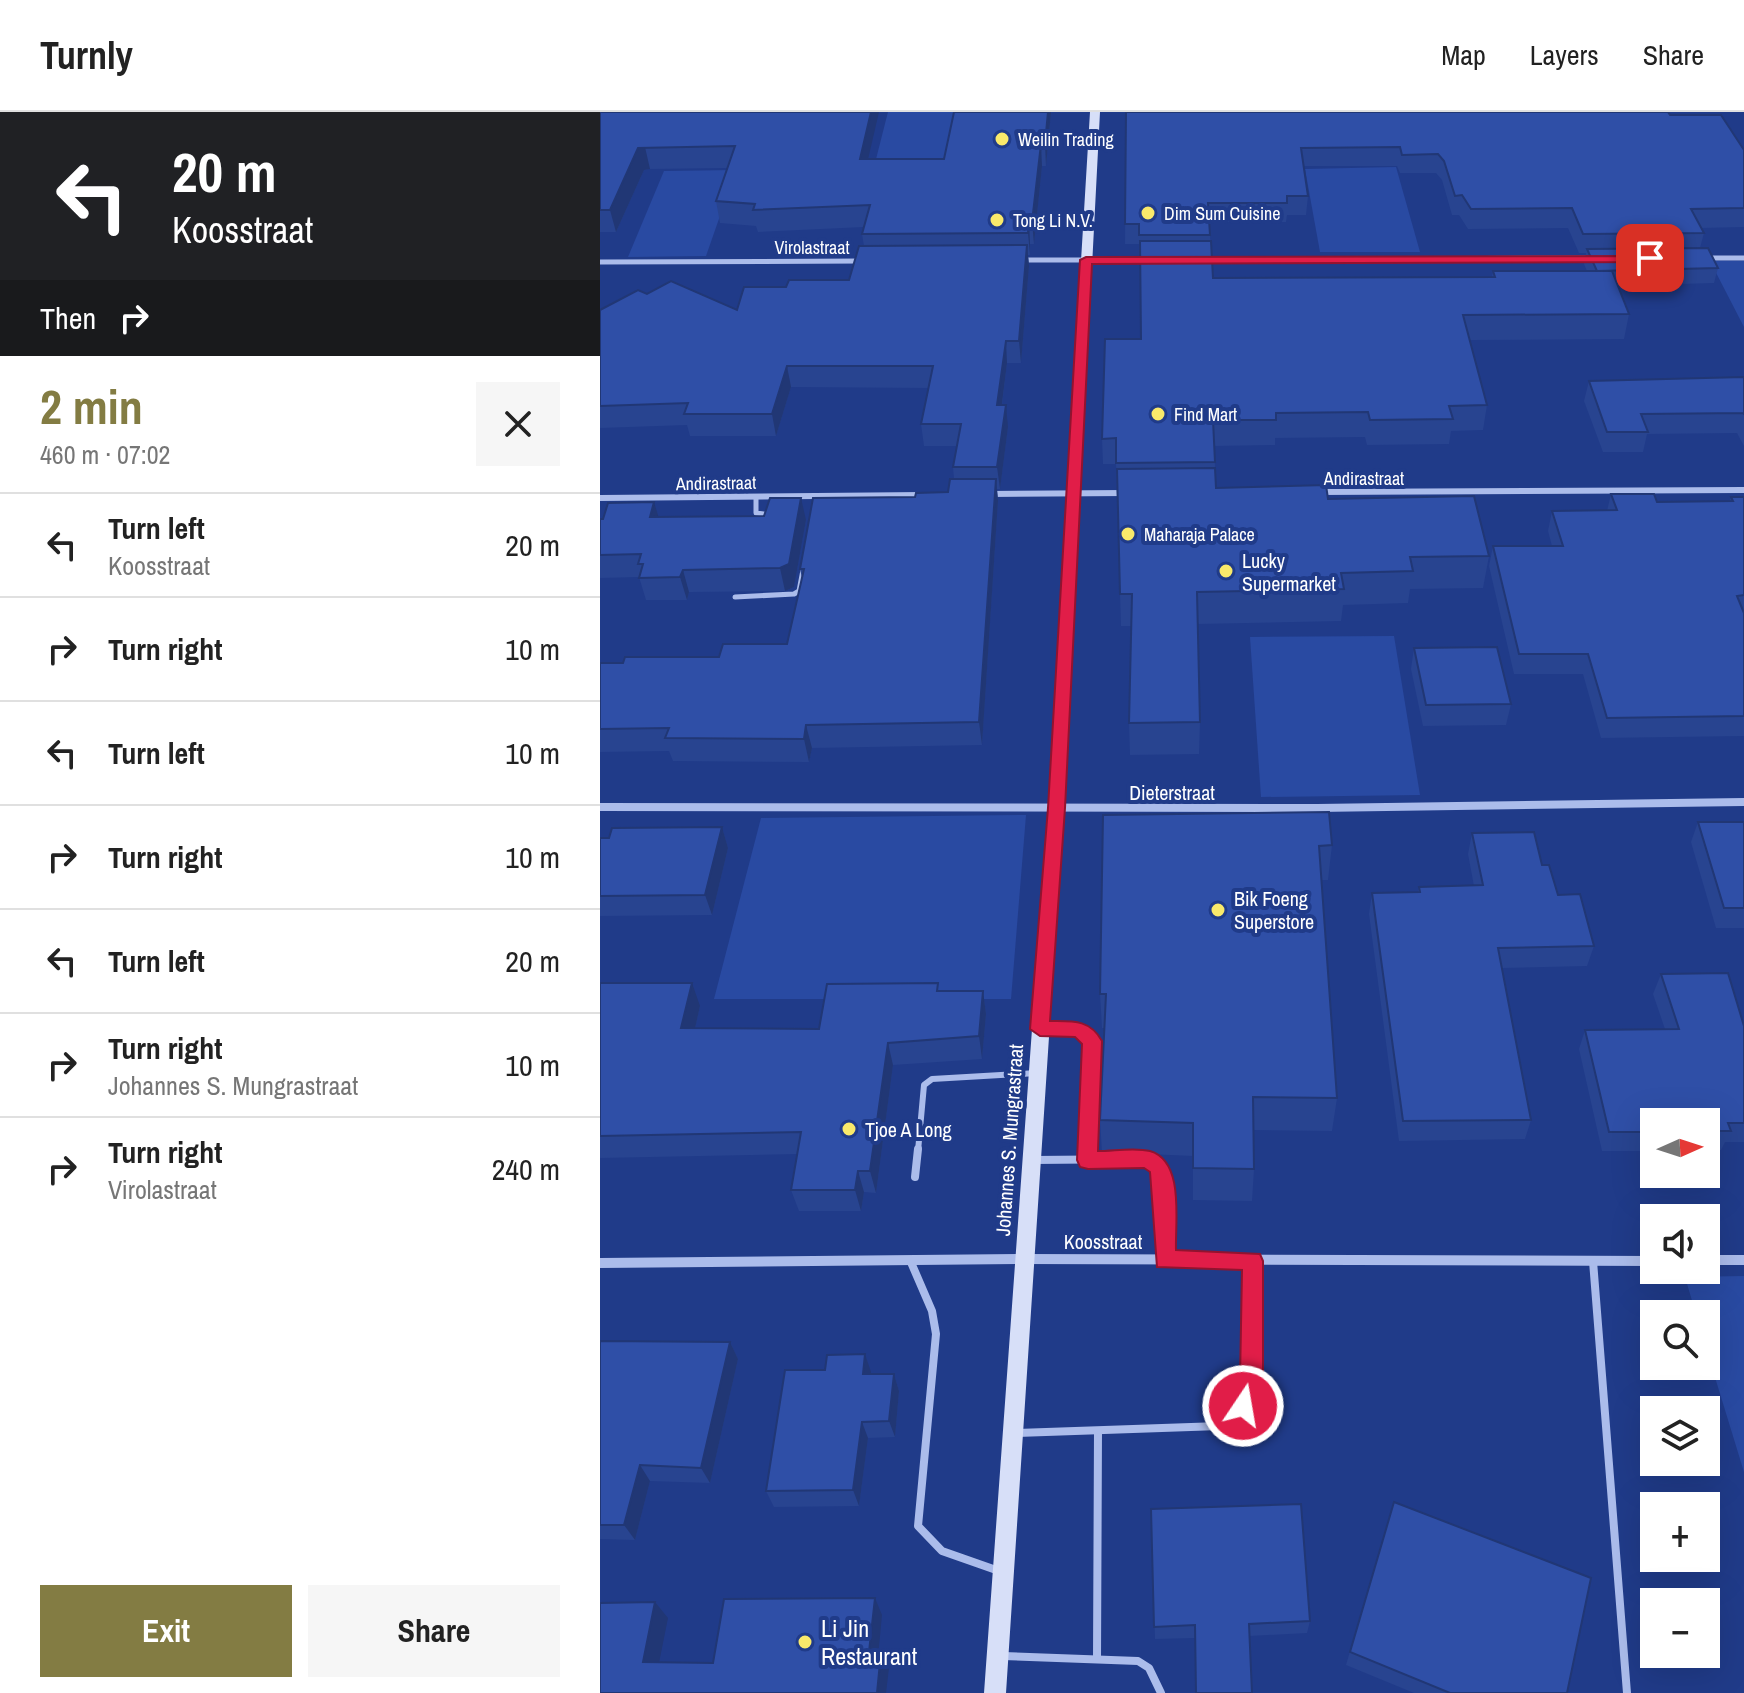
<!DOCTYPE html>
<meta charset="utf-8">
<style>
body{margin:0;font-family:"Archivo Narrow",sans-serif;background:#f6f6f6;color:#222;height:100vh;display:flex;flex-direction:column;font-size:30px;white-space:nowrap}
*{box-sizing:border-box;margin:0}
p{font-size:26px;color:#767676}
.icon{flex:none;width:44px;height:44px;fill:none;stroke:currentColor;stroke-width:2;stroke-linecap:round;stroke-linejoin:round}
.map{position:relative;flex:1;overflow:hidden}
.sheet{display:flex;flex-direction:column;background:#fff;width:600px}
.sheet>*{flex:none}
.hud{background:#202124;color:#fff;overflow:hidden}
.needle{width:52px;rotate:87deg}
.buttons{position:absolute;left:1040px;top:996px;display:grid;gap:16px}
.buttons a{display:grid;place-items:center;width:80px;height:80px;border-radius:0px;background:#fff;box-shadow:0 8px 32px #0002;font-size:40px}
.pin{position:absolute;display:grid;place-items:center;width:68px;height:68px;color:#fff;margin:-34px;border-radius:16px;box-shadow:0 4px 12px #0006}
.me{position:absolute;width:88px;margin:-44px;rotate:12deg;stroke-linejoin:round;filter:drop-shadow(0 0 6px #0008)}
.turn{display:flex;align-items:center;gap:28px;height:168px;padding:0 40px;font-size:36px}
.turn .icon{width:104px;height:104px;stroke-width:2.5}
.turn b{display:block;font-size:56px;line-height:68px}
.then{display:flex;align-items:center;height:76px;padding:0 40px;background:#0003;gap:16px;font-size:30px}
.round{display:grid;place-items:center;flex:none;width:84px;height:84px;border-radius:0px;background:#f6f6f6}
.overview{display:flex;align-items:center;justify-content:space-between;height:136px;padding:0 40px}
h1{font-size:48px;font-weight:700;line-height:60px;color:#837c43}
.button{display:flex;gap:16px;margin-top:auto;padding:16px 40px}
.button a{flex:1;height:92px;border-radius:0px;background:#837c43;color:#fff;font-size:32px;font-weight:700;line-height:92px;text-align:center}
.button a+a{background:#f6f6f6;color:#222}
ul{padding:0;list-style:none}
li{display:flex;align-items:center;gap:24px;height:104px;padding:0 40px;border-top:2px solid #e0e0e0}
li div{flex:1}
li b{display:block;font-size:30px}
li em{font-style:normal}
header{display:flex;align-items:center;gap:48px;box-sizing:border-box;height:112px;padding:0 40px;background:#fff;border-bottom:2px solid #e0e0e0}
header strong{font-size:38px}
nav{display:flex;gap:44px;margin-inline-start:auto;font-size:28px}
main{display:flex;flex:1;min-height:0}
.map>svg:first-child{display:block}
.green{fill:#294aa2}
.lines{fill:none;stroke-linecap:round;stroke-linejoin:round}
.lane-far2{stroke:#abbceb;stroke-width:5}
.lane-far1{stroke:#abbceb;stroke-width:6}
.lane{stroke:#abbceb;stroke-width:8}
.street-far3{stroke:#abbceb;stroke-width:5}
.street-far2{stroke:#abbceb;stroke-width:6}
.street-far1{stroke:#abbceb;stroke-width:8}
.street{stroke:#abbceb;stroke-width:10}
.secondary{fill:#d7dff8;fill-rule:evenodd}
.wall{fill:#284490;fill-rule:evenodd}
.shaded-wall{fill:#213775}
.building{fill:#2f4fa7;stroke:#213775;stroke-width:2}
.route{fill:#e11d48;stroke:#92132f;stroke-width:2}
.poi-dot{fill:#f9e96b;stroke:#203b89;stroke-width:3}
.labels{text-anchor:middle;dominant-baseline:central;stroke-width:8;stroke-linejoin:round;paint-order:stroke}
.far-poi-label{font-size:18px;fill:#fff;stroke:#203b89;text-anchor:start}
.far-street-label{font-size:18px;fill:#fff;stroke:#203b89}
.poi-label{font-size:20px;fill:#fff;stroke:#203b89;text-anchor:start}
.street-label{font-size:20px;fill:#fff;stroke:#203b89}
.near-poi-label{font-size:24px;fill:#fff;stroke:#203b89;text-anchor:start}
</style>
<header>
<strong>Turnly</strong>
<nav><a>Map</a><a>Layers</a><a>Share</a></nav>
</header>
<main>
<section class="sheet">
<div class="hud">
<div class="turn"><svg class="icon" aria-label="left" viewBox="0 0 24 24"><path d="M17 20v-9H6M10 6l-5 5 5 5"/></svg><div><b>20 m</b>Koosstraat</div></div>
<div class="then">Then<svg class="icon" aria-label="right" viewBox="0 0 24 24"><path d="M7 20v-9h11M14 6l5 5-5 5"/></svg></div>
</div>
<div class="overview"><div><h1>2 min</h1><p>460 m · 07:02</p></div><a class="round"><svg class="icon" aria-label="close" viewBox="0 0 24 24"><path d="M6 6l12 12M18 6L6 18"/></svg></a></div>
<ul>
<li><svg class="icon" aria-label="left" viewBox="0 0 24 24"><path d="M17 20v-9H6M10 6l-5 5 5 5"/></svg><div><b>Turn left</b><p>Koosstraat</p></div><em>20 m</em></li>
<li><svg class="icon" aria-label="right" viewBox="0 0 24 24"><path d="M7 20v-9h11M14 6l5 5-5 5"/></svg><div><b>Turn right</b></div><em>10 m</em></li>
<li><svg class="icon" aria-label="left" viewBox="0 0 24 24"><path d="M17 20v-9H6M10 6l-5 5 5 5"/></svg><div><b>Turn left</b></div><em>10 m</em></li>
<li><svg class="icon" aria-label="right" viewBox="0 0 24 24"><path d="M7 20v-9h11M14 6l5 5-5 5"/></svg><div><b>Turn right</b></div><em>10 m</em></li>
<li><svg class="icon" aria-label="left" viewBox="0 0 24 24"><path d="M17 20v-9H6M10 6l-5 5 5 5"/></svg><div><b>Turn left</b></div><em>20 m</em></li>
<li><svg class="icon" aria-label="right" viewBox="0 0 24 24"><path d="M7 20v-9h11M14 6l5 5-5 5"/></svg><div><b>Turn right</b><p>Johannes S. Mungrastraat</p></div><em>10 m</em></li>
<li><svg class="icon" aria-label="right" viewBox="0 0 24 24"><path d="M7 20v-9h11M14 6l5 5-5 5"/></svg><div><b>Turn right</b><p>Virolastraat</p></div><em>240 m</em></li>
</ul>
<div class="button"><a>Exit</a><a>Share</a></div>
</section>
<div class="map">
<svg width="1144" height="1581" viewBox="0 0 1144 1581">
<rect width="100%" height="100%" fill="#203b89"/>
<g class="green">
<polygon points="288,0 356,0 345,55 274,55"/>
<polygon points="796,55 820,140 720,140 705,57"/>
<polygon points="136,58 106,144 28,145 64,59"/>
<polygon points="1110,149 1144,149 1144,215"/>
<polygon points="794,524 820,683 661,685 650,525"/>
<polygon points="426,703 411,887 114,887 161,706"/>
<polygon points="1144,1164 1144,1360 1106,1236 1106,1202 1096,1202 1085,1165"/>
</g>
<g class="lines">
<g class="lane-far2">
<polyline points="156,385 156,401 171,403"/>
<polyline points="135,485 194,482 199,479 203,458"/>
</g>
<g class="lane-far1">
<polyline points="444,917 480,917 492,929 488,1039"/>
<polyline points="318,1039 324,973 332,967 437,961"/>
</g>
<g class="lane">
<polyline points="433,1048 547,1047 558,1053 562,1062 565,1147"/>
<polyline points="488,1048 488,1037"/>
<polyline points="315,1065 318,1037"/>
<polyline points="310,1148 332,1199 336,1222 318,1414 342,1439 399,1459"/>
<polyline points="993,1149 1027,1581"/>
<polyline points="417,1321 620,1314 643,1294 652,1268 653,1149"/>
<polyline points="403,1544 538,1549 549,1556 561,1581"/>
<polyline points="497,1547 498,1319"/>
</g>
<g class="street-far3">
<polyline points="1105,146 1144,146"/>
<polyline points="421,148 547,148"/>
<polyline points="605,148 995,146"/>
<polyline points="0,150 263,149"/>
</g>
<g class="street-far2">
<polyline points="717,380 1144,378"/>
<polyline points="389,382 527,381"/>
<polyline points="0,386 323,383"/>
</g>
<polyline class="street-far1" points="0,695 717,696 1144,690"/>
<g class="street">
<polyline points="1106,1148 1144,1148"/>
<polyline points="0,1151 422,1147 1054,1149"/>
</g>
<polygon class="secondary" points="490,0 500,0 464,696 406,1581 384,1581 448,696"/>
</g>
<g class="wall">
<polygon points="0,0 268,47 344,47 451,0 446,54 442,54 434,132 430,132 430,143 428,143 429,154 421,251 407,251 402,293 408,315 400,377 397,377 398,389 382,633 212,636 209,650 73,649 69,639 0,640 0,551 23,551 119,545 187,532 202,466 200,457 315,385 348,380 354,367 353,355 357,334 324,334 321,312 328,276 191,275 176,324 90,324 87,313 0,316 0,198 47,182 137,198 186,175 249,168 264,134 262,122 264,115 158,120 156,114 120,111 116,89 128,56 50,57 44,58 16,120 0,120"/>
<path d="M526,0L1070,3L1144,38V115L1101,116L1104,121L1100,136L1118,156L1114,171L1018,174L1029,202L1024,227L869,228L887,293L883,318L851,319L849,332L767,333L765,325L675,326V333L614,334L616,376L728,387L889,444L883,476L810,477L808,491L743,493L741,509L598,512L600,610L599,642L530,643L529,611L531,514H521L516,352H503L502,327L541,227L540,132H525ZM704,54H797L800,61H836L842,68L852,103H859L868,117L968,116L979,141H986L984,152L987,159H893L892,165L613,166L609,110H686L687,103H706L708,84Z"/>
<polygon points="1144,265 1144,334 1137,321 1047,322 1043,340 1003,340 984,289 989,269"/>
<polygon points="1011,382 1057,390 1130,389 1131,385 1144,385 1144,624 1001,626 983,562 914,562 889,454 893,434 952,434 948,419 952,399 1007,399"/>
<polygon points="59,405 206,408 194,475 185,479 89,480 87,488 46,488 39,465 0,466 0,407"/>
<polygon points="814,536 911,592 906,613 823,614 811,557"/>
<polygon points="503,703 732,733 728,768 721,768 737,986 732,1019 653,1018 654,1057 652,1089 593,1088 593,1044 502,1040 500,1008 504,916 502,916 500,882"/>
<polygon points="1098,710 1144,710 1144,816 1116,816 1091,730"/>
<polygon points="122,715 128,736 112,803 0,804 0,726"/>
<polygon points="872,721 942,753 958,783 994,834 987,854 902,856 931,1008 925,1027 799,1029 769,802 772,781 818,780 819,775 874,774 868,742"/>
<polygon points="1061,862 1144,914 1144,1030 1125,1030 1121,1038 1106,1038 1106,1010 1054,1010 1054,1039 1002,1039 979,937 985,918 1065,917 1053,882"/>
<polygon points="0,871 100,894 95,916 219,917 340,879 383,879 386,902 382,947 293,953 276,1081 264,1080 261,1099 199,1099 191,1078 198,1042 0,1046"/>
<polygon points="0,1229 130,1230 138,1247 110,1371 50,1369 35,1428 0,1427"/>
<polygon points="265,1242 271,1262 294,1262 299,1279 295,1325 268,1326 259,1394 174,1395 166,1379 225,1258"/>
<polygon points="794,1390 967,1581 814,1581 746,1553"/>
<polygon points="551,1397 710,1509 707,1521 649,1524 652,1581 596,1581 595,1526 555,1527"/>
</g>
<g class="shaded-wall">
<polygon points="271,0 279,0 263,69 260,47"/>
<polygon points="448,0 451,0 446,54 445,32"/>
<polygon points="441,32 442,54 434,132 432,110"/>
<polygon points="45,35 50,57 44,58 16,120 10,98 38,36"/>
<polygon points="429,110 430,132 430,143 428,121"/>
<polygon points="427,133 429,154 421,251 419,229"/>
<polygon points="406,229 407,251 399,315 397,293"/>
<polygon points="187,254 191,275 176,324 172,302"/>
<polygon points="406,293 408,315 400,377 397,355"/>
<polygon points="396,367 398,389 382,633 379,610"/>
<polygon points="201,386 206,408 194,475 185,479 180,456"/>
<polygon points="54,390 61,413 50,405"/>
<polygon points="83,458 89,480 87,488 80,465"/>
<polygon points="206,613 212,636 209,650 204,627"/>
<polygon points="122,715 128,736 112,803 105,783"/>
<polygon points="92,871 100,894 90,939 81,916"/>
<polygon points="383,879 386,902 382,947 379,924"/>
<polygon points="288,931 293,953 276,1081 270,1059"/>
<polygon points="258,1059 264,1080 261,1099 255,1078"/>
<polygon points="130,1230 138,1247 110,1371 101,1356"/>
<polygon points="265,1242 271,1260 269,1279 263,1262"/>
<polygon points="294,1262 299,1279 295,1325 289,1309"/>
<polygon points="262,1310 268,1326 259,1394 253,1378"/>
<polygon points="40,1353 50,1369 35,1428 24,1413"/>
<polygon points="275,1486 282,1503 277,1556 269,1540"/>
<polygon points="55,1490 68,1506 56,1566 43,1550"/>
<polygon points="281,1540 289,1556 286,1581 277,1581"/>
</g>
<g class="building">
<polygon points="0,0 271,0 260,47 344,47 354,0 448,0 445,32 441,32 432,110 429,110 428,121 262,122 270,93 153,98 155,92 116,89 135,34 38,36 10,98 0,98"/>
<polygon points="526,0 1068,0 1070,3 1121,3 1144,38 1144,96 1091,97 1104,121 983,122 972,96 871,97 862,83 855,84 844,49 838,42 802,43 800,35 701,36 708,84 687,84 687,91 608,91 610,123 539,123 539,112 525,112"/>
<polygon points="540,129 611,129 613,166 895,165 893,159 1012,159 1029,202 863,203 887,293 849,294 853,307 770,308 768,300 676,301 676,308 613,308 615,350 516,351 516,326 502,327 505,227 541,227"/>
<polygon points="427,133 419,229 406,229 397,293 406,293 397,355 353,355 361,312 321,312 333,254 187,254 172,302 84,302 88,291 0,294 0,198 38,178 47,182 71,169 137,198 144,175 186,175 189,168 249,168 259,134"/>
<polygon points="1108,136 1118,156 997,159 987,137"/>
<polygon points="1144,265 1144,302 1143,301 1041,302 1048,320 1007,320 989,269"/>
<polygon points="615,356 616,376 726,373 728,387 874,384 889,444 810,445 813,459 741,461 744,477 597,480 600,610 529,611 532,482 520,482 517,357"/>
<polygon points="350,367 396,367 379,610 206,613 204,627 65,626 69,616 0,617 0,551 23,551 25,545 119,545 123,532 187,532 204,457 200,457 213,386 315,385 316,381 348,380"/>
<polygon points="1011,382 1054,382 1057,390 1133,389 1131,385 1144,385 1144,483 1137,484 1144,501 1144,604 1007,606 988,542 919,542 893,434 963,434 952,399 1017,398"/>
<polygon points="170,386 201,386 189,452 180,456 83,458 80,465 39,466 43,452 38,452 41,442 0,443 0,407 3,407 8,391 54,390 50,405 164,404"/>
<polygon points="897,535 911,592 826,593 814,536"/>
<polygon points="729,700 732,733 719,734 737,986 653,985 654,1057 593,1056 593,1011 500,1008 506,882 500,882 503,703"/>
<polygon points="1098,710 1144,710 1144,796 1124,796"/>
<polygon points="122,715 105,783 0,784 0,726 9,726 12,716"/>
<polygon points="934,720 942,753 949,753 958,783 980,782 994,834 898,836 931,1008 803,1009 772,781 820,780 819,775 883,773 872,721"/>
<polygon points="1128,861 1144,914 1144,1011 1128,1011 1131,1019 1106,1019 1106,1010 1054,1010 1054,1020 1009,1020 985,918 1079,917 1061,862"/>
<polygon points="0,871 92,871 81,916 219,917 227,872 338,871 337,879 383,879 379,924 288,931 270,1059 258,1059 255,1078 191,1078 201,1020 0,1024"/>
<polygon points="0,1229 130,1230 101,1356 40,1353 24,1413 0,1413"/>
<polygon points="265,1242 263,1262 294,1262 289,1309 262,1310 253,1378 166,1379 185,1258 225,1258 227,1243"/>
<polygon points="794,1390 991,1466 967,1581 850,1581 750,1540"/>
<polygon points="701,1392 710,1509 649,1512 652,1581 596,1581 595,1513 554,1515 551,1397"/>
<polygon points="275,1486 269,1540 281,1540 277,1581 0,1581 0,1491 55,1490 43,1550 113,1551 124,1487"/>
</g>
<path class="route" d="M1054,144V148L1050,150L492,152L465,696L450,909C472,909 490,907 502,929L498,1039C514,1039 535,1035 550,1039C585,1049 575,1110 576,1138L660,1142L663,1149V1268L651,1302L643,1305L635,1302L632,1294L640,1268L642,1158L557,1155L550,1060L544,1056L488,1057L480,1055L477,1048L482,932L475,925L440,924L430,917L448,696L480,148L486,145Z"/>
<g class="poi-dot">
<circle cx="402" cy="27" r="8"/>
<circle cx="548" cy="101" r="8"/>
<circle cx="397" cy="108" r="8"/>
<circle cx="558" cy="302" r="8"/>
<circle cx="528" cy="422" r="8"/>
<circle cx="626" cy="459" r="8"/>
<circle cx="618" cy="798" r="8"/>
<circle cx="249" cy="1017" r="8"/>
<circle cx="205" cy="1530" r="8"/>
</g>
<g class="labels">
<g class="far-poi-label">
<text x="418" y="27">Weilin Trading</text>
<text x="564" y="101">Dim Sum Cuisine</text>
<text x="413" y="108">Tong Li N.V.</text>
<text x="574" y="302">Find Mart</text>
<text x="544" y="422">Maharaja Palace</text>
</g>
<g class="far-street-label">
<text x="212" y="135">Virolastraat</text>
<text x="764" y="366">Andirastraat</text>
<text transform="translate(116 371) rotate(-1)">Andirastraat</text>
</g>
<g class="poi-label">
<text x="642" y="448">Lucky<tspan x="642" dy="23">Supermarket</tspan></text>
<text x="634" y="786">Bik Foeng<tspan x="634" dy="23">Superstore</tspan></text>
<text x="265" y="1017">Tjoe A Long</text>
</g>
<g class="street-label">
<text x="572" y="680">Dieterstraat</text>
<text transform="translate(409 1028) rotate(-86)">Johannes S. Mungrastraat</text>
<text x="503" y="1129">Koosstraat</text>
</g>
<g class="near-poi-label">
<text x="221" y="1516">Li Jin<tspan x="221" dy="28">Restaurant</tspan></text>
</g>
</g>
</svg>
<div class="buttons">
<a><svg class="needle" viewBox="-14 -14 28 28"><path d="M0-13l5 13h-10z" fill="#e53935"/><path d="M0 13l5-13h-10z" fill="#767676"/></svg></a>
<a><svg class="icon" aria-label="sound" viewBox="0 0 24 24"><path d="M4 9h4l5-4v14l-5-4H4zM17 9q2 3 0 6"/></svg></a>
<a><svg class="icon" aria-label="search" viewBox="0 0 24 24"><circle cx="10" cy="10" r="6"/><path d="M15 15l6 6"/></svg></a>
<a><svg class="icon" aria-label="layers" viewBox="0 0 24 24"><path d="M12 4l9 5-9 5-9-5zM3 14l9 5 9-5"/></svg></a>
<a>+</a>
<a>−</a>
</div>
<div class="pin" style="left:1050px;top:146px;background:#d93025"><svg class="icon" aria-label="arrive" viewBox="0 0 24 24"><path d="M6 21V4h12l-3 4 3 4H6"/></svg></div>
<svg class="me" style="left:643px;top:1294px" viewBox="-20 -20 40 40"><circle r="17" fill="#e11d48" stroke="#fff" stroke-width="3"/><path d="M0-11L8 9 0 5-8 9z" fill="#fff"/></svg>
</div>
</main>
